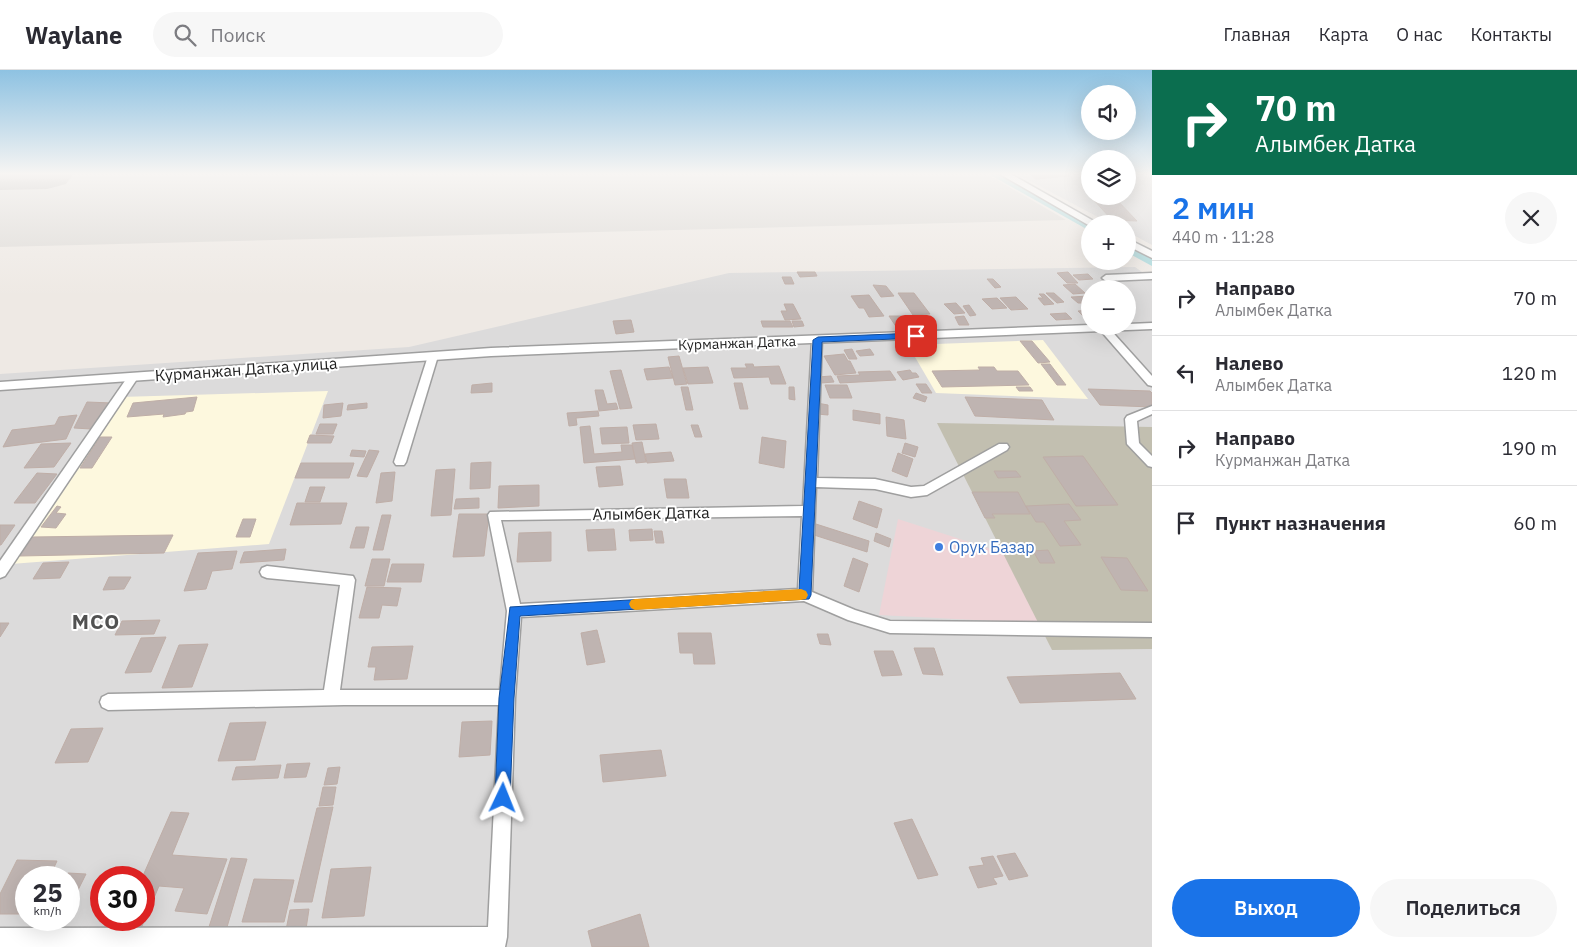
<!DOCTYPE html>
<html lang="ru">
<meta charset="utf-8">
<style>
body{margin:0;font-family:"IBM Plex Sans",sans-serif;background:#f7f7f7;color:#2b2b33;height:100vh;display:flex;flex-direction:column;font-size:19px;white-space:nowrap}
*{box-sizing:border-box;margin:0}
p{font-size:16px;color:#7c7c81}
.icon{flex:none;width:28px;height:28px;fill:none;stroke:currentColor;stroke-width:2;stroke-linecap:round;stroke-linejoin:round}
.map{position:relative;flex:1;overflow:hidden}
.drawer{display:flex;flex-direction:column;background:#fff;width:425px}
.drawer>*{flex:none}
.top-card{background:#0b6e4f;color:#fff;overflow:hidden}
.buttons{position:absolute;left:1081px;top:15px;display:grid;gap:10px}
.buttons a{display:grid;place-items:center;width:55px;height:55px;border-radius:50%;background:#fff;box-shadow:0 5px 20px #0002;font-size:25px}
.speed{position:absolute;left:15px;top:796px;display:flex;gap:10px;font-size:25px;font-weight:700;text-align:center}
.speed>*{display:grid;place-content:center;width:65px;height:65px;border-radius:50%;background:#fff;box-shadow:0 5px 20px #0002;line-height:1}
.speed small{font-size:12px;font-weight:400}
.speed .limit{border:8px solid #d22;background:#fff;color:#111}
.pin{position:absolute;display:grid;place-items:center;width:42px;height:42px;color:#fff;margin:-21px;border-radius:10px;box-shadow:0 2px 8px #0006}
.me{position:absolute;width:55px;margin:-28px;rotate:2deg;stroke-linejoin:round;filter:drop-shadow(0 0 4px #0008)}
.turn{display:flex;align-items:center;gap:18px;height:105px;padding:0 20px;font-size:22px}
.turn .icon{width:65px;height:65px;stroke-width:2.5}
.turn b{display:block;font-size:35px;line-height:42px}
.round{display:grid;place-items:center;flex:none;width:52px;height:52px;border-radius:26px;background:#f7f7f7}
.overview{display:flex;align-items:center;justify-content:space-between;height:85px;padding:0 20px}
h1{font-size:30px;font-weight:600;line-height:38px;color:#1a73e8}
.action{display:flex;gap:10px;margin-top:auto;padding:10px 20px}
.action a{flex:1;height:58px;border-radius:30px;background:#1a73e8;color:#fff;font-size:20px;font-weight:600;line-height:58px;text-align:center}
.action a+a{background:#f7f7f7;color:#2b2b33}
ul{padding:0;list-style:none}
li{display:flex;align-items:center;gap:15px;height:75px;padding:0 20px;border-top:1px solid #e1e1e2}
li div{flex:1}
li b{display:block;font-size:19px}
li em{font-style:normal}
header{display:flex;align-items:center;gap:30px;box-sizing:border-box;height:70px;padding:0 25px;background:#fff;border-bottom:1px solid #e1e1e2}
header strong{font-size:24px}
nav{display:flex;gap:28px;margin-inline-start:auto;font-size:18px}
.search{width:350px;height:45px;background:#f7f7f7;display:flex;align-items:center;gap:12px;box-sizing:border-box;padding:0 18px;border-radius:28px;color:#7c7c81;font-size:19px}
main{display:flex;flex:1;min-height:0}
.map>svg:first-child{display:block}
.residential{fill:#dcdbdb;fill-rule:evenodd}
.commercial{fill:#eed4d7}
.education{fill:#fdf8de}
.airport{fill:#dddad6}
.construction{fill:#c2bfb0}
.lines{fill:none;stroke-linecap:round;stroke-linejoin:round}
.canal{fill:#a7d7da;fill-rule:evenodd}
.runway{fill:#adaaa8;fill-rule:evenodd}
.building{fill:#bfb4b1;stroke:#bfaea7}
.minor-casing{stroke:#9f9f9f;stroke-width:3}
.tertiary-casing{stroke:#9f9f9f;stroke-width:3}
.minor{fill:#fff;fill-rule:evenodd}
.tertiary{fill:#fff;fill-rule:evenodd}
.route{fill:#1a73e8;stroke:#114b97}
.slow{fill:#f59e0b}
.shop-dot{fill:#3f7fe0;stroke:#fff;stroke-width:2}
.labels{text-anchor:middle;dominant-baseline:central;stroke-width:4;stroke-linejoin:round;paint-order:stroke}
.far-street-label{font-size:14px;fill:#1e1e1e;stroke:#fff}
.street-label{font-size:16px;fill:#1e1e1e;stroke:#fff}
.shop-label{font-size:16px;fill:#366cbe;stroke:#fff;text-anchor:start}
.district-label{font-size:21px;font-weight:bold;letter-spacing:1px;fill:#515151;stroke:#fff}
</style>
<header>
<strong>Waylane</strong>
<div class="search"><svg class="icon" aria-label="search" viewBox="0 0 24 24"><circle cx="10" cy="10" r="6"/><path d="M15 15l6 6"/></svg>Поиск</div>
<nav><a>Главная</a><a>Карта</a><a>О нас</a><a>Контакты</a></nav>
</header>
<main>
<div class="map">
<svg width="1152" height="877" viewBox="0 0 1152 877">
<rect width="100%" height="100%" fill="#eee9e4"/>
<g class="residential">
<polygon points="1015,103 1090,103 1090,126 1128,126 1128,103 1152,103 1152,175 1128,162 1128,154 1111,154"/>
<path d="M1135,197L1152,209V877H0V304L409,277L729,203ZM1090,219H1128V256H1090ZM26,808H69V850H26ZM101,808H144V850H101Z"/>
</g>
<polygon class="commercial" points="898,449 1071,505 1128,558 879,545"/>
<g class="education">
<polygon points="1043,270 1088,329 936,323 908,275"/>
<polygon points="328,321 269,474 11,494 120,327"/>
</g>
<polygon class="airport" points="0,103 985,103 1066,150 0,177"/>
<polygon class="construction" points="937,353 1152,357 1152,579 1052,580"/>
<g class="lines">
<g class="canal">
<polygon points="987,103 998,103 1090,154 1090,161"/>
<polygon points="1128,176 1152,189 1152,196 1128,183"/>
</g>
<polygon class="runway" points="0,103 74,103 66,114 47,119 0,120"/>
</g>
<g class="building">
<polygon points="1029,103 1065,103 1070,106 1036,109"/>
<polygon points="1092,128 1116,129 1137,151 1112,150"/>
<polygon points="797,202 815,202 817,206 800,207"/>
<polygon points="1068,202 1078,213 1067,213 1057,203"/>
<polygon points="1088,204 1093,209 1079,210 1073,205"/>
<polygon points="782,207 791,207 794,214 785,214"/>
<polygon points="987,209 993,209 1001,217 995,218"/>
<polygon points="1075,214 1085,223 1073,224 1063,215"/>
<polygon points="873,215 886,216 894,226 881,227"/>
<polygon points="898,223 914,223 930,244 913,245"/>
<polygon points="1046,223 1054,223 1064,232 1057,233"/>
<polygon points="1039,224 1044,224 1054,234 1044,235 1038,228 1043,228"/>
<polygon points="869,225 884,246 869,247 864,238 859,238 851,226"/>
<polygon points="1090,226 1090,233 1078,233 1071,227"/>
<polygon points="1016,227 1028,239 1011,240 1000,228"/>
<polygon points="997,228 1007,238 992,239 982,229"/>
<polygon points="956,233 965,243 954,244 944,234"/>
<polygon points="784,234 793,234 801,249 785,250 781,241 787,241"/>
<polygon points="969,235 976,245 970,246 963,236"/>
<polygon points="1090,240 1090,249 1086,249 1078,241"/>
<polygon points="1066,243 1072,249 1056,250 1050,244"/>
<polygon points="889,246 901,246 904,251 912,250 917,258 897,258"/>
<polygon points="964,246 969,255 959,255 955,247"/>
<polygon points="631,250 634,262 616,264 613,251"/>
<polygon points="761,251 790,251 793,257 763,257"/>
<polygon points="792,251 802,251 804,256 794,257"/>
<polygon points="1020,271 1032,271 1050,292 1038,293"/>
<polygon points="852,279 857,289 849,289 844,280"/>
<polygon points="870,279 874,285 860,286 856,281"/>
<polygon points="844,284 848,291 850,291 856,303 835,305 824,286"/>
<polygon points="679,286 687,314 675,315 668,287"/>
<polygon points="745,294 753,294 754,297 779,296 786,314 771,314 769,307 734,308 731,298 747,298"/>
<polygon points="1041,294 1050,294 1066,315 1057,315"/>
<polygon points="669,297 673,308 647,310 644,299"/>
<polygon points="708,297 713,313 688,314 683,298"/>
<polygon points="978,297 994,297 997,301 1018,301 1029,315 942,317 932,301 980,300"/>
<polygon points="621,300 632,338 620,339 610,301"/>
<polygon points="910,300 912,303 916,303 919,307 903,310 897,302"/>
<polygon points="890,301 896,310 840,313 837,306 860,305 858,302"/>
<polygon points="831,306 834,312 821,313 818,307"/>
<polygon points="492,313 492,322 471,323 472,315"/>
<polygon points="734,313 742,313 748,339 740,339"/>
<polygon points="916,314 926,314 932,323 922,323"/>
<polygon points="825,315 847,315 852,328 830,328"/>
<polygon points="681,317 688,317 693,340 686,340"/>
<polygon points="789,317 794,317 795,330 789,329"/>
<polygon points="1016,317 1030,317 1033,321 1019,321"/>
<polygon points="1088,319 1150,321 1152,323 1152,337 1100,335"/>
<polygon points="595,320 603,320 607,334 616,333 618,339 599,341"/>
<polygon points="916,323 927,327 925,332 913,328"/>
<polygon points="197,327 193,341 186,342 185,344 163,347 164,344 127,347 133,333"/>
<polygon points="965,327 1042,330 1054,350 975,346"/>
<polygon points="87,332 112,333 91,359 74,358"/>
<polygon points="343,333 341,346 323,348 324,335"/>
<polygon points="367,333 367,338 347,340 348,335"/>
<polygon points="817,333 828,335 828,345 817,344"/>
<polygon points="853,340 880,344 880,354 853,350"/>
<polygon points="598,341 599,346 576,348 577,355 569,356 567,343"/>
<polygon points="77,345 66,369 3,377 12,360 55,355 59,347"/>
<polygon points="886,347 904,350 906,369 887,366"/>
<polygon points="320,354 337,354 333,364 316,364"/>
<polygon points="656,354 659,369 636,370 633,355"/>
<polygon points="691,355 698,355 702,367 695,367"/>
<polygon points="590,356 594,384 622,382 621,375 632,375 635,389 584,393 580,357"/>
<polygon points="627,357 629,373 602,374 600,358"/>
<polygon points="310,365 334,366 331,373 307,373"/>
<polygon points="100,367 112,367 92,398 80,398"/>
<polygon points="762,367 786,371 784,398 759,393"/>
<polygon points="642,372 646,392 636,393 632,373"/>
<polygon points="71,373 54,397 24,398 41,374"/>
<polygon points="905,373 918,377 915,387 902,383"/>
<polygon points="352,380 366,381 364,387 350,386"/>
<polygon points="369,380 379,381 367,407 357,406"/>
<polygon points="671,382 674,391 647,393 645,384"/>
<polygon points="898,383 913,389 907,407 892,401"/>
<polygon points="1083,386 1118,435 1076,436 1043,387"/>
<polygon points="491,392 490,418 470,419 471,393"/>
<polygon points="301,393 354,393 349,408 295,408"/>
<polygon points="620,396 623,415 599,417 596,397"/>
<polygon points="455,399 451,445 431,446 436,400"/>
<polygon points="994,401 1016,401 1021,407 998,408"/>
<polygon points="395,402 392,431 376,433 381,403"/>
<polygon points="37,403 57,404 35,433 14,433"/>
<polygon points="664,409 686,409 689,428 667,428"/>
<polygon points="539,415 539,436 498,438 499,416"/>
<polygon points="310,417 325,417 320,432 305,432"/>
<polygon points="972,422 1018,422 1030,444 992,444 995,448 985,448"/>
<polygon points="479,428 479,438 454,439 456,429"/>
<polygon points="859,431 882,439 877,458 853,449"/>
<polygon points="297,433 347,433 341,454 290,455"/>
<polygon points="1069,434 1081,450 1064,451 1081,475 1060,476 1044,452 1036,452 1026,436"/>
<polygon points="57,436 61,437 56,443 66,444 56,458 41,457"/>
<polygon points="459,444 489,444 484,486 453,487"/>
<polygon points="382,445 391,445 383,480 373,480"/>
<polygon points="243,449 256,449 250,467 236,467"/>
<polygon points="816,454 869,471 867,482 814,465"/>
<polygon points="0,455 15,455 1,475 0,475"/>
<polygon points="356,457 369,457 364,478 350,478"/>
<polygon points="614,459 616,480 588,481 586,460"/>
<polygon points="652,459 653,470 630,471 629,460"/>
<polygon points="654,461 662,461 664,473 656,473"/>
<polygon points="551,462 551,491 517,492 519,463"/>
<polygon points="876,463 891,469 889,477 874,471"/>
<polygon points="173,465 164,483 20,486 32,467"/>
<polygon points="286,479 284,490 240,493 244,482"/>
<polygon points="1048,480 1055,493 1040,493 1033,481"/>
<polygon points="237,481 232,499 212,501 206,519 184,521 198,483"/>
<polygon points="1101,487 1127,488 1148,521 1121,520"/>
<polygon points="853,488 868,494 859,522 844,516"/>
<polygon points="372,489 390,489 384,516 365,516"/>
<polygon points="69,492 60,508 33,509 43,493"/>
<polygon points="392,494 424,494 421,512 387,512"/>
<polygon points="109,507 131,507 124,519 103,520"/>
<polygon points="367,517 401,518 397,536 382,535 379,548 359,548"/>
<polygon points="160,550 154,564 115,565 122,551"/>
<polygon points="0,553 9,553 0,567"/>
<polygon points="597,560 605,592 587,595 581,563"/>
<polygon points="678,563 711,563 715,594 694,594 693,583 680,583"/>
<polygon points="817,564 828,564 831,575 820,574"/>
<polygon points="166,567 151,602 125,603 141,568"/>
<polygon points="208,574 192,617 162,618 179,575"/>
<polygon points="413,576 407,609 374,610 376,597 368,597 372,577"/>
<polygon points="914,578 934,578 943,605 923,604"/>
<polygon points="874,581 893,581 902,605 882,606"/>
<polygon points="1120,603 1136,629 1020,633 1007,607"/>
<polygon points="492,651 490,685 459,687 462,652"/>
<polygon points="266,652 255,690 218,691 230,653"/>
<polygon points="103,658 88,692 55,693 71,659"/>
<polygon points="661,680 666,706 603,712 600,685"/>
<polygon points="310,693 306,707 284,708 287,694"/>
<polygon points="281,695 278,708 232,710 236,697"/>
<polygon points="340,697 337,714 324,715 328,698"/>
<polygon points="323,717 336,717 333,735 319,736"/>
<polygon points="333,737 312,832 294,832 317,738"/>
<polygon points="171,742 189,743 172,785 227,789 207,844 175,841 184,818 159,816 142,856 121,854 123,850 144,850 144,808 142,808"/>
<polygon points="912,749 938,805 918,809 894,753"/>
<polygon points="1015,783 1028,806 1009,810 997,786"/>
<polygon points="993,786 1003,806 993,808 997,814 978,818 969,797 984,795 981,788"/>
<polygon points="231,788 247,789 227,857 209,857"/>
<polygon points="17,790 57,791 49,808 26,808 26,844 0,844 0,824"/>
<polygon points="371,797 364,846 322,848 331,799"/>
<polygon points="68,803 86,804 69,838 69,808 66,808"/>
<polygon points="254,809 294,810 284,852 242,852"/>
<polygon points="309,839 306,859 286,860 290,840"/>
<polygon points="640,844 649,877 592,877 588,861"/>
</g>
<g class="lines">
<g class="minor-casing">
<g id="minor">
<polygon points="1152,203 1152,209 1106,211 1102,208 1106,205"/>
<polygon points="1099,256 1107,256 1152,306 1152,316 1148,315 1100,260"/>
<path d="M817,267L822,270L817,408L875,409L911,417L924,416L999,374H1007L1009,377L1007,380L927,425L911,427L875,419L816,417L812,522L855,540L890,551L1152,553V567L890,563L848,550L804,531L521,547L515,628L507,867L505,877H0V858L488,857L499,635H344L108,640L102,637L100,632L102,627L108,624L324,620L340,515L267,508L262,506L260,502L262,498L267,496L353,506L355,510L340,620H500L507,541L488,445L490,442L803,436L812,270ZM802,446L798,519L520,534L501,450Z"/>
<polygon points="433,283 438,286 406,392 404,395 396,395 394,392 428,286"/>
<polygon points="133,304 137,305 138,307 137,309 5,506 0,508 0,491 129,305"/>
<polygon points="1152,336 1152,344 1137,351 1139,373 1152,386 1152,397 1148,396 1127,374 1125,349 1127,346"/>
</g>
</g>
<g class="tertiary-casing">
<g id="tertiary">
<polygon points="998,103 1009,103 1099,154 1090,154 1090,156"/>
<polygon points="1128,169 1152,181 1152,188 1128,176"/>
<polygon points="1152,253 1152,259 491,286 0,320 0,312 491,278 1090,255 1128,256 1128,254"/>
</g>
</g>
<use href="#minor" class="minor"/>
<use href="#tertiary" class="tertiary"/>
</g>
<linearGradient id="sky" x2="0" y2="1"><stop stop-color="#8ec2e2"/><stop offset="0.46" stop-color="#f7f5f3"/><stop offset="1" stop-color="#f7f5f3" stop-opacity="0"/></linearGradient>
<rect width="1152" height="226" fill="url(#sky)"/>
<polygon class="route" points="916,263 919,264 919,268 822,272 811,525 809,529 520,546 514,628 510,728 508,733 503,736 497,733 495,728 499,628 510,537 799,520 813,270 818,267"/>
<polygon class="slow" points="801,519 806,521 808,525 806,529 801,530 635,540 631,538 629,534 631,530 635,529"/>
<circle class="shop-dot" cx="939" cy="477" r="5"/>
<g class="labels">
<g class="far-street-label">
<text transform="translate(737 273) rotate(-2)">Курманжан Датка</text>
</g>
<g class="street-label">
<text transform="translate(246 299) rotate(-4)">Курманжан Датка улица</text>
<text transform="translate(651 443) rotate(-1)">Алымбек Датка</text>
</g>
<g class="shop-label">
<text x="949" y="477">Орук Базар</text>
</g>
<g class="district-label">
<text x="96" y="551">МСО</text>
</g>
</g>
</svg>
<div class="buttons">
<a><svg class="icon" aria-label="sound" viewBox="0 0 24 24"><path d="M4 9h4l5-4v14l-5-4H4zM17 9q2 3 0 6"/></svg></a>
<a><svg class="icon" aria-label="layers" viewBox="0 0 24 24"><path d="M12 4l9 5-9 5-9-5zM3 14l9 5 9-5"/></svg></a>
<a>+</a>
<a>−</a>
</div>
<div class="speed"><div>25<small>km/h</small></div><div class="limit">30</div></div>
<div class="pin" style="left:916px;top:266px;background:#d93025"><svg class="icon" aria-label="arrive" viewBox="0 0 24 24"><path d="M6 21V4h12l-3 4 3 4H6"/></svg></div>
<svg class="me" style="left:503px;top:728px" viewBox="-20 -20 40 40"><path d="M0-17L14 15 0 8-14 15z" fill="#1a73e8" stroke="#fff" stroke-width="4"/></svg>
</div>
<section class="drawer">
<div class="top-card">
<div class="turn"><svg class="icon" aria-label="right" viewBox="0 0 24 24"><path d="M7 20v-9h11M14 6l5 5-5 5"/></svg><div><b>70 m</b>Алымбек Датка</div></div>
</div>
<div class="overview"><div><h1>2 мин</h1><p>440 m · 11:28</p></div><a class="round"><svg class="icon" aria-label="close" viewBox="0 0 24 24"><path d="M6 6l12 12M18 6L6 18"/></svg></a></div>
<ul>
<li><svg class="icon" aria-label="right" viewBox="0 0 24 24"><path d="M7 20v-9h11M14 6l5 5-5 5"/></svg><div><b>Направо</b><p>Алымбек Датка</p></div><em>70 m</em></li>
<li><svg class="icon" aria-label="left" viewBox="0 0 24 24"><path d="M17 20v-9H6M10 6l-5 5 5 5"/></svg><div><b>Налево</b><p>Алымбек Датка</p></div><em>120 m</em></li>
<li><svg class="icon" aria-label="right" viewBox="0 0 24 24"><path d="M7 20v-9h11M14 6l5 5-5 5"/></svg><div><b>Направо</b><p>Курманжан Датка</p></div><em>190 m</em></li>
<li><svg class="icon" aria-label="arrive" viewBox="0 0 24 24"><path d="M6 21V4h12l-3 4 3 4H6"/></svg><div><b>Пункт назначения</b></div><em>60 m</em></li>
</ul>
<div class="action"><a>Выход</a><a>Поделиться</a></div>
</section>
</main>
